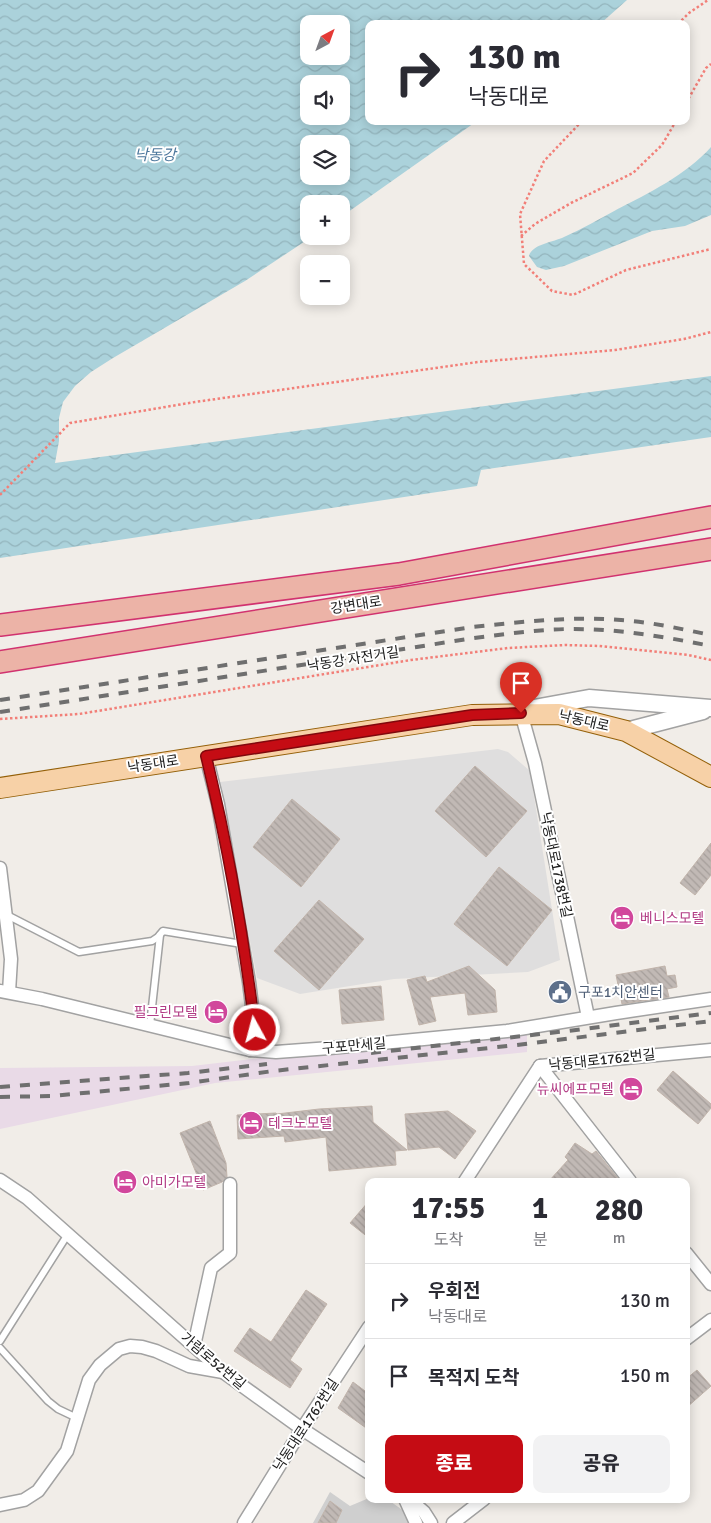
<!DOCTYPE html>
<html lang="ko">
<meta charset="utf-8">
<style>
body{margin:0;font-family:Signika,"Noto Sans KR",sans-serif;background:#f2f2f3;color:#2b2b33;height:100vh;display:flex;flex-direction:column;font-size:19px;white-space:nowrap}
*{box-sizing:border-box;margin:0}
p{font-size:16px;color:#7c7c81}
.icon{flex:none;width:28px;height:28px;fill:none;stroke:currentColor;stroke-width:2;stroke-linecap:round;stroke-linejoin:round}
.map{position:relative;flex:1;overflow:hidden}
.panel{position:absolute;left:365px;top:1178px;width:325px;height:325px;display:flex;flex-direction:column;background:#fff;border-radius:10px;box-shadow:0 2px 12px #0003}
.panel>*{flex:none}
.banner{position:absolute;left:365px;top:20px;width:325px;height:105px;border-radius:10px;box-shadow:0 2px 12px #0003;background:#fff;color:#2b2b33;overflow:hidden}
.needle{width:32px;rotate:41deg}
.fabs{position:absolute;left:300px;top:15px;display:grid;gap:10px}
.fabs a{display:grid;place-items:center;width:50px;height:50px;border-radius:10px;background:#fff;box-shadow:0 2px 12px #0003;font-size:25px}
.pin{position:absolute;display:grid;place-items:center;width:42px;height:42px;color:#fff;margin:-51px -21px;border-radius:50% 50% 50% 0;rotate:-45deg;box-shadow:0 0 5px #0007}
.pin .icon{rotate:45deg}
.me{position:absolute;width:55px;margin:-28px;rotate:353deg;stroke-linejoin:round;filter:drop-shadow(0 0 4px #0008)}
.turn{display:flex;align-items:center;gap:18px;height:105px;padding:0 20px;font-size:22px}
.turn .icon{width:65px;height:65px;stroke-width:2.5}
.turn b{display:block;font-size:35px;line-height:42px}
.eta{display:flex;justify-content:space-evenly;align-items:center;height:85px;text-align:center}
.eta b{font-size:30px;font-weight:800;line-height:35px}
.action{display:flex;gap:10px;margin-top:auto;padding:10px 20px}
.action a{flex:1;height:58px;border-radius:10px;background:#c50c14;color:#fff;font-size:20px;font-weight:800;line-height:58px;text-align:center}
.action a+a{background:#f2f2f3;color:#2b2b33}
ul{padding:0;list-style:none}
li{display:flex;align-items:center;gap:15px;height:75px;padding:0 20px;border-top:1px solid #e1e1e2}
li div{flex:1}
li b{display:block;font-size:19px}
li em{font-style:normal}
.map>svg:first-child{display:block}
.residential{fill:#dfdede}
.religious{fill:#cfcfcf}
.railway{fill:#e9dae7}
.water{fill:url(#water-waves);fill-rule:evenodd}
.building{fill:url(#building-back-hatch);stroke:#c1b4ab}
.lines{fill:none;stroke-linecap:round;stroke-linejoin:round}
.service-casing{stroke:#a2a2a2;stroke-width:9}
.minor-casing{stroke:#a2a2a2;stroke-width:15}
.tertiary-casing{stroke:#a2a2a2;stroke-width:19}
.primary-casing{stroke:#946009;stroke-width:22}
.trunk-casing{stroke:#d1326f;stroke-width:24}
.path{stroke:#f27f78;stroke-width:2.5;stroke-dasharray:2.5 2.5;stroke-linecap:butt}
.service{stroke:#fff;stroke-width:6}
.minor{stroke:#fff;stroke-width:12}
.tertiary{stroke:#fff;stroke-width:16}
.primary{stroke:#f7d1a7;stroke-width:20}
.trunk{stroke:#ecb3a7;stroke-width:21}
.rail{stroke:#6f6f6f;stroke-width:4;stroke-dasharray:10 10;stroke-linecap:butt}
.route-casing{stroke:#80080d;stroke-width:12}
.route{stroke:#c50c14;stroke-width:9}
.labels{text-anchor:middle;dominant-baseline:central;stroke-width:4;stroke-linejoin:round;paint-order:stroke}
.street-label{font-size:14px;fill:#212121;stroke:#fff}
.hotel-label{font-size:14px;fill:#b23c85;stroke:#fff;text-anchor:start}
.service-label{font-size:14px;fill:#4e5e75;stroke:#fff;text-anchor:start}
.water-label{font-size:15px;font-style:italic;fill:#4c779c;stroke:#fff}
</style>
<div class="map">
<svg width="711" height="1523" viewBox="0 0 711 1523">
<defs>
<pattern id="water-waves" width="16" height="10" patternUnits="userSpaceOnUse" patternTransform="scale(1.25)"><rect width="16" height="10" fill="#abd2db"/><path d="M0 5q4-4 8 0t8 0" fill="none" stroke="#93b4bc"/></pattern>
<pattern id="building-back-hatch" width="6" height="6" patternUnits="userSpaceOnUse" patternTransform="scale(1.25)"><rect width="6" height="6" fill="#c1b9b5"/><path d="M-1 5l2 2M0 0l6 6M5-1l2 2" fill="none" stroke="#a69f9b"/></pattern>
</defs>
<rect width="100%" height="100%" fill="#f1ede8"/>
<polygon class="residential" points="498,749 508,752 530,771 560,960 528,972 394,979 300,994 257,978 220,782"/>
<polygon class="religious" points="330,1492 350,1506 369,1498 387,1499 408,1514 411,1523 313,1523"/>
<polygon class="railway" points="527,1027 527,1052 215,1083 0,1129 0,1068 192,1066"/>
<g class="water">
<path d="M0,0H627L600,24H369V121H477L341,217V204H309V236H313L245,281L113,358L91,372L75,386L63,402L59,418V441L55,463L711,376V437L481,470L477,486L0,558ZM309,24H341V56H309ZM309,84H341V116H309ZM309,144H341V176H309Z"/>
<path d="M711,147V215L685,226L652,231L564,266L546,270L537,267L529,256C532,244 554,242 564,237C582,229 599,219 616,210C649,193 686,175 711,147Z"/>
</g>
<g class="building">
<polygon points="475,766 527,811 486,857 435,811"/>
<polygon points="292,799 340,839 301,887 253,847"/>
<polygon points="711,843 711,875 695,895 680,883"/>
<polygon points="499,867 552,910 507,966 454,924"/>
<polygon points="319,900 364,939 319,990 274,951"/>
<polygon points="469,966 495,990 497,1012 468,1015 465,993 430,997 436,1021 419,1025 407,980 425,976 427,982"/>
<polygon points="665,966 667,976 675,975 677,987 667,989 669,997 622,1004 616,975"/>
<polygon points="381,986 384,1020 342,1024 339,990"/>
<polygon points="673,1071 711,1104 711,1108 698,1124 657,1090"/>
<polygon points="372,1106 373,1122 407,1150 395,1151 396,1165 329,1171 326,1137 285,1142 284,1136 238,1139 237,1115 276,1113 277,1114 319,1109"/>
<polygon points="448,1111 476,1131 455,1159 439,1147 408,1150 405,1114"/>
<polygon points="210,1121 226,1163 227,1177 222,1182 203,1190 180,1133"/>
<polygon points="575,1143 592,1154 596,1151 620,1181 549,1181 568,1160 565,1157"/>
<polygon points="369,1201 369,1238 350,1223"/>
<polygon points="306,1290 327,1304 290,1360 302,1369 290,1388 234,1351 250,1328 271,1342"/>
<polygon points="697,1370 711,1386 686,1408 686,1379"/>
<polygon points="353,1382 369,1394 369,1430 338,1408"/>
<polygon points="330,1501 342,1510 336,1523 318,1523"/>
</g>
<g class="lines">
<g class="service-casing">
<g id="service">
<polyline points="5,914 79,952 152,941 158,937 163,931 242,944"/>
<polyline points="150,1025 160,935"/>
<polyline points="0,1341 68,1234"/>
<polyline points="0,1348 48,1401 58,1409 77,1418"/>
</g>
</g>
<g class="minor-casing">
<g id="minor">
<polyline points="521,713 535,763 588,1017"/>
<polyline points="206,756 218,804 249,982 255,1030 250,1050"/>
<polyline points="0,868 11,959 9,992"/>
<polyline points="0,991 42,999 250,1050 276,1052 330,1048 507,1031 616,1013 711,999"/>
<polyline points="540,1066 630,1181"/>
<polyline points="0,1180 27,1198 223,1372 302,1429 369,1473"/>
<polyline points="465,1181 540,1066 711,1050"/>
<polyline points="686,1253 711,1284"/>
<polyline points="686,1339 711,1320"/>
<polyline points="194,1346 211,1268 230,1253 230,1184"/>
<polyline points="405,1499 416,1523"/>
<polyline points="409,1499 424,1512 431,1523"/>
<polyline points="0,1505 24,1500 38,1491 67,1451 89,1380 100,1365 119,1349 130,1346 142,1347 156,1351 189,1366 223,1372"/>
<polyline points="244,1523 302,1429 369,1327"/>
<polyline points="453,1523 484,1499"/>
</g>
</g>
<g class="tertiary-casing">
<g id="tertiary">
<polyline points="534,708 589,698 711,708"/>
<polyline points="626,731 703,711"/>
</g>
</g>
<g class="primary-casing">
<polyline id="primary" points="0,788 472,715 559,714 626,731 711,777"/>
</g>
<g class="trunk-casing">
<g id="trunk">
<polyline points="0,625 399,574 711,517"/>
<polyline points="0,662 711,549"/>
</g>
</g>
<g class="path">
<polyline points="678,24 689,13 708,0"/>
<polyline points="686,103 706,68 711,64"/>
<polyline points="582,121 544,161 520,214 524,264 552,291 573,295 626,270 711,249"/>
<polyline points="521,236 535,224 571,203 633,173 662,145 676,121"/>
<polyline points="0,495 70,423 195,402 478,362 615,350 684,339 711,332"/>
<polyline points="0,719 79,714 411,660 508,648 565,645 599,646 688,655 711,660"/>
</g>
<use href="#service" class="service"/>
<use href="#minor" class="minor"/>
<use href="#tertiary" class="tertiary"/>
<use href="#primary" class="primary"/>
<use href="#trunk" class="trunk"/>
<g class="rail">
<path d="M0,700L472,627C522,622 571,616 621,620C651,622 681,629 711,635"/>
<path d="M0,712L474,638C507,634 540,629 573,629C620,629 666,637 711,646"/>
<polyline points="371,1053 576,1030 711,1013"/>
<polyline points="0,1087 188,1073 267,1064"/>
<polyline points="0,1097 52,1096 189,1083 273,1071 517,1045 711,1021"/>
</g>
</g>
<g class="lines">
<g class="route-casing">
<path id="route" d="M255,1030C244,938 228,846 206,756L472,715L521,713"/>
</g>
<use href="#route" class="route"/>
</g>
<defs>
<g id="hotel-disc" transform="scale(1.25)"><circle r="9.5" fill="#d1479c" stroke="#fff"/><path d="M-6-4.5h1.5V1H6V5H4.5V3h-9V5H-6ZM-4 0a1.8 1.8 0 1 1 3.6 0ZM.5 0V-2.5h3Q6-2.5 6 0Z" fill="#fff"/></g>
<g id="civic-disc" transform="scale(1.25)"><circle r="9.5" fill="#5c6f8a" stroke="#fff"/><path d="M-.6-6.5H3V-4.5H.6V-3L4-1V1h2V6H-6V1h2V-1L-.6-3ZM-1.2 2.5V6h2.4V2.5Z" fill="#fff"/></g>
</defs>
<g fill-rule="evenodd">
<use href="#hotel-disc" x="622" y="918"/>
<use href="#civic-disc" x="560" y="992"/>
<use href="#hotel-disc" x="216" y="1012"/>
<use href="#hotel-disc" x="631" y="1089"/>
<use href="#hotel-disc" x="251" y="1123"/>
<use href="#hotel-disc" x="125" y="1182"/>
</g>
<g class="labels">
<g class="street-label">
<text transform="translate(356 605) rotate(-9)">강변대로</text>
<text transform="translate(353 659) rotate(-9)">낙동강 자전거길</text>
<text transform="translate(584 721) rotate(13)">낙동대로</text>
<text transform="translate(153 764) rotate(-9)">낙동대로</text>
<text transform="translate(556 865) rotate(78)">낙동대로1738번길</text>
<text transform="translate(354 1046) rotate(-5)">구포만세길</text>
<text transform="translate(602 1060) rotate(-6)">낙동대로1762번길</text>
<text transform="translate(213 1361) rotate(40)">가람로52번길</text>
<text transform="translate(306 1425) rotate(-57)">낙동대로1762번길</text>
</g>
<g class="hotel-label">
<text x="640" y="918">베니스모텔</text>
<text x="198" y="1012" text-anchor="end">필그린모텔</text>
<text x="614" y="1089" text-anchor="end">뉴씨에프모텔</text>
<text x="268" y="1123">테크노모텔</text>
<text x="142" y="1182">아미가모텔</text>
</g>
<g class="service-label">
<text x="578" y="992">구포1치안센터</text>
</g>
<g class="water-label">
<text x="155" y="155">낙동강</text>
</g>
</g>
</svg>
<div class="fabs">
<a><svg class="needle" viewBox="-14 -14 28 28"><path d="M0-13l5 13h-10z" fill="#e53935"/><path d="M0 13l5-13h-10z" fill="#7c7c81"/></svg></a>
<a><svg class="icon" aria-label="sound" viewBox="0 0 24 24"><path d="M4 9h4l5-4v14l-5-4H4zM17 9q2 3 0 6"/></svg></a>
<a><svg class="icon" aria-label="layers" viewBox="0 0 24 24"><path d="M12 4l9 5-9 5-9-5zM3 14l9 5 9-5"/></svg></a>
<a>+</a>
<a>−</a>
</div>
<div class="pin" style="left:521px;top:713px;background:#d93025"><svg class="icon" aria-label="arrive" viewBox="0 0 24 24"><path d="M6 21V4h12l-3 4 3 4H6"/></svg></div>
<svg class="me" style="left:255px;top:1030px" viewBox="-20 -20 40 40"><circle r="17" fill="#c50c14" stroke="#fff" stroke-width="3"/><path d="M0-11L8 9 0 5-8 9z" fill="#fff"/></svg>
<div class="banner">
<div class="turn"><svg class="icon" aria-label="right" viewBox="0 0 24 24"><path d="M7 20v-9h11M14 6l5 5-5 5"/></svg><div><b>130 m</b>낙동대로</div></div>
</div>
<section class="panel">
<div class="eta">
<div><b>17:55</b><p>도착</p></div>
<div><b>1</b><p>분</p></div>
<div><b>280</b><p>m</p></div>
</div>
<ul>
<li><svg class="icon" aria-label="right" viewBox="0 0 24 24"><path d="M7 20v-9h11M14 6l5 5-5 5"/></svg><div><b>우회전</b><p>낙동대로</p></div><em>130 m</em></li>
<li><svg class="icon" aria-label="arrive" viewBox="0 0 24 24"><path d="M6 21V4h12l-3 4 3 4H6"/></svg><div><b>목적지 도착</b></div><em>150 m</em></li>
</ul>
<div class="action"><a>종료</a><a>공유</a></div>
</section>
</div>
